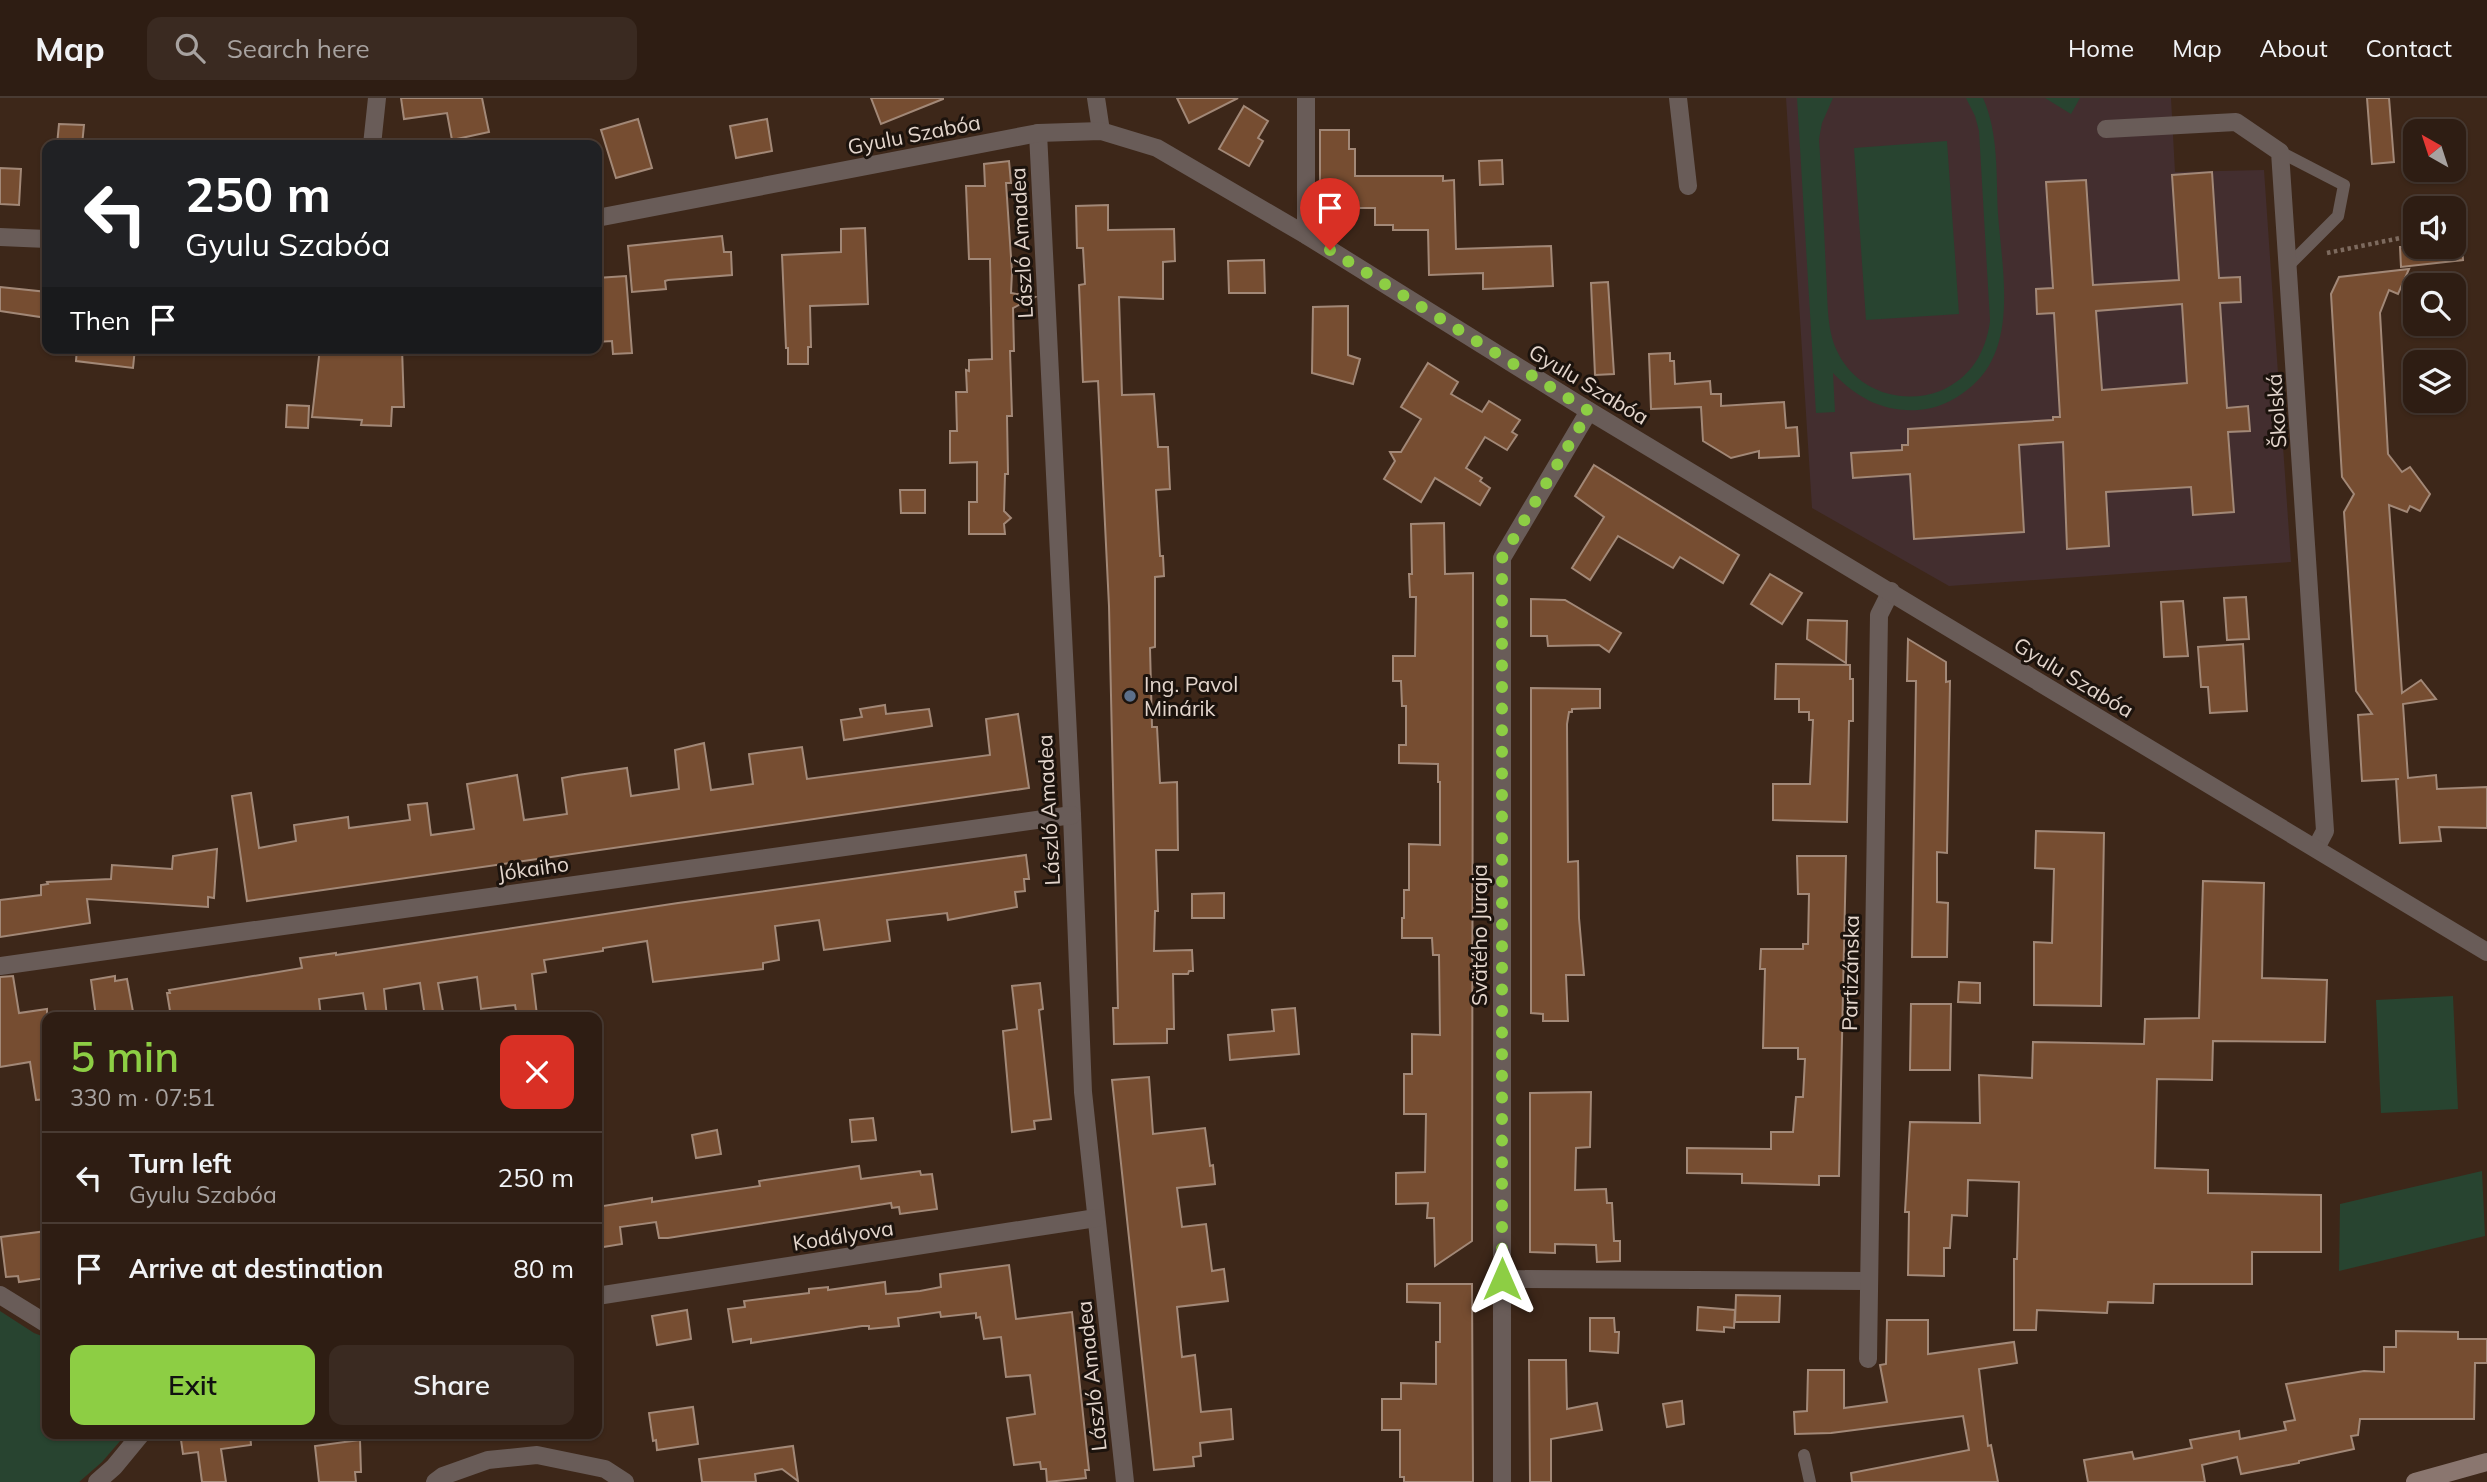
<!DOCTYPE html>
<meta charset="utf-8">
<style>
body{margin:0;font-family:Mulish,sans-serif;background:#3a2a21;color:#f1f3f6;height:100vh;display:flex;flex-direction:column;font-size:26px;white-space:nowrap}
*{box-sizing:border-box;margin:0}
p{font-size:23px;color:#a7a2a0}
.icon{flex:none;width:38px;height:38px;fill:none;stroke:currentColor;stroke-width:2;stroke-linecap:round;stroke-linejoin:round}
.map{position:relative;flex:1;overflow:hidden}
.details{position:absolute;left:42px;top:914px;width:560px;height:427px;display:flex;flex-direction:column;background:#2e1d13;border-radius:14px;box-shadow:0 2px 5px #0004,0 0 0 2px #493b33}
.details>*{flex:none}
.top-card{position:absolute;left:42px;top:42px;width:560px;height:214px;border-radius:14px;box-shadow:0 2px 5px #0004,0 0 0 2px #493b33;background:#202124;color:#fff;overflow:hidden}
.needle{width:46px;rotate:321deg}
.fabs{position:absolute;left:2403px;top:21px;display:grid;gap:14px}
.fabs a{display:grid;place-items:center;width:63px;height:63px;border-radius:14px;background:#2e1d13;box-shadow:0 2px 5px #0004,0 0 0 2px #493b33;font-size:35px}
.pin{position:absolute;display:grid;place-items:center;width:60px;height:60px;color:#fff;margin:-72px -30px;border-radius:50% 50% 50% 0;rotate:-45deg;box-shadow:0 0 7px #0007}
.pin .icon{rotate:45deg}
.me{position:absolute;width:77px;margin:-38px;rotate:0deg;stroke-linejoin:round;filter:drop-shadow(0 0 5px #0008)}
.turn{display:flex;align-items:center;gap:24px;height:147px;padding:0 28px;font-size:32px}
.turn .icon{width:91px;height:91px;stroke-width:2.5}
.turn b{display:block;font-size:49px;line-height:60px}
.then{display:flex;align-items:center;height:66px;padding:0 28px;background:#0003;gap:14px;font-size:26px}
.round{display:grid;place-items:center;flex:none;width:74px;height:74px;border-radius:14px;background:#3a2a21}
.overview{display:flex;align-items:center;justify-content:space-between;height:119px;padding:0 28px}
h1{font-size:42px;font-weight:600;line-height:52px;color:#8dce44}
.cta{display:flex;gap:14px;margin-top:auto;padding:14px 28px}
.cta a{flex:1;height:80px;border-radius:14px;background:#8dce44;color:#111;font-size:28px;font-weight:600;line-height:80px;text-align:center}
.cta a+a{background:#3a2a21;color:#f1f3f6}
ul{padding:0;list-style:none}
li{display:flex;align-items:center;gap:21px;height:91px;padding:0 28px;border-top:2px solid #493b33}
li div{flex:1}
li b{display:block;font-size:26px}
li em{font-style:normal}
header{display:flex;align-items:center;gap:42px;box-sizing:border-box;height:98px;padding:0 35px;background:#2e1d13;border-bottom:2px solid #493b33}
header strong{font-size:33px}
nav{display:flex;gap:38px;margin-inline-start:auto;font-size:24px}
.search{width:490px;height:63px;background:#3a2a21;display:flex;align-items:center;gap:18px;box-sizing:border-box;padding:0 24px;border-radius:14px;color:#a7a2a0;font-size:26px}
.map>svg:first-child{display:block}
.education{fill:#432e2f}
.green{fill:#284430}
.building{fill:#764d31;stroke:#a28877;stroke-width:2;fill-rule:evenodd}
.lines{fill:none;stroke-linecap:round;stroke-linejoin:round}
.path{stroke:#7d6a5e;stroke-width:4.5;stroke-dasharray:3.5 3.5;stroke-linecap:butt}
.service{stroke:#695c58;stroke-width:12}
.minor{stroke:#695c58;stroke-width:18}
.tertiary{stroke:#695c58;stroke-width:18}
.secondary{stroke:#8a766f;stroke-width:18}
.route{stroke:#8dce44;stroke-width:12;stroke-dasharray:0 21.6}
.service-dot{fill:#5c6f8a;stroke:#1c130d;stroke-width:2.5}
.labels{text-anchor:middle;dominant-baseline:central;stroke-width:6;stroke-linejoin:round;paint-order:stroke}
.street-label{font-size:21px;fill:#e4d6cd;stroke:#1c130d}
.poi-label{font-size:21px;fill:#e4d6cd;stroke:#1c130d;text-anchor:start}
</style>
<header>
<strong>Map</strong>
<div class="search"><svg class="icon" aria-label="search" viewBox="0 0 24 24"><circle cx="10" cy="10" r="6"/><path d="M15 15l6 6"/></svg>Search here</div>
<nav><a>Home</a><a>Map</a><a>About</a><a>Contact</a></nav>
</header>
<div class="map">
<svg width="2487" height="1384" viewBox="0 0 2487 1384">
<rect width="100%" height="100%" fill="#3d2719"/>
<polygon class="education" points="1786,0 2171,0 2175,74 2264,72 2291,464 1949,488 1812,410"/>
<g class="green">
<path d="M1797,0H1833L1822,25L1819,41C1822,86 1824,130 1826,174C1828,200 1826,230 1837,253C1855,292 1901,308 1940,293C1971,280 1986,254 1990,223L1979,33L1975,18L1966,0H1983C1999,36 1996,78 1998,116C2002,173 2020,253 1967,292C1953,303 1936,311 1918,312C1883,314 1857,300 1833,275L1835,314L1816,315Z"/>
<polygon points="2045,0 2080,0 2071,16"/>
<polygon points="1947,43 1959,216 1866,222 1854,50"/>
<polygon points="2453,898 2458,1011 2381,1015 2376,902"/>
<polygon points="2482,1073 2485,1138 2339,1173 2340,1106"/>
<polygon points="0,1213 34,1235 47,1240 47,1335 127,1335 102,1364 79,1384 0,1384"/>
</g>
<g class="building">
<polygon points="401,0 482,0 489,34 452,42 447,15 404,21"/>
<polygon points="871,0 943,0 943,1 881,26"/>
<polygon points="1177,0 1238,0 1189,25"/>
<polygon points="2367,0 2389,0 2394,64 2372,66"/>
<polygon points="1244,8 1268,23 1258,40 1263,43 1249,68 1219,51"/>
<polygon points="638,21 652,70 616,80 601,32"/>
<polygon points="767,21 772,53 736,60 730,28"/>
<polygon points="59,26 84,27 82,47 57,47"/>
<polygon points="1320,32 1349,32 1349,51 1355,51 1355,78 1443,78 1443,83 1454,82 1456,151 1551,148 1553,188 1483,191 1483,175 1429,177 1428,132 1393,132 1393,127 1375,127 1375,110 1320,110"/>
<polygon points="1502,62 1503,86 1480,87 1479,63"/>
<polygon points="1009,63 1011,85 1006,85 1012,174 1011,195 1035,199 1013,210 1014,253 1010,253 1012,318 1007,318 1008,376 1005,376 1004,413 1011,420 1004,426 1005,436 969,436 969,404 977,404 977,364 950,365 950,333 957,333 956,294 967,294 966,272 969,273 969,262 992,261 990,161 969,161 966,88 985,88 984,66"/>
<polygon points="0,70 21,71 19,107 0,106"/>
<path d="M2212,74L2219,180L2240,179L2241,204L2220,205L2227,310L2248,308L2250,333L2228,334L2234,414L2193,417L2191,389L2106,394L2109,448L2067,451L2063,344L2019,347L2024,434L1914,441L1910,376L1853,380L1851,355L1902,352V347H1908V331L2053,322V319H2060L2054,215L2037,216L2036,191L2053,190L2046,84L2086,82L2093,187L2179,182L2172,77ZM2182,206L2187,285L2102,292L2096,213Z"/>
<polygon points="1108,107 1108,132 1174,131 1175,163 1163,164 1163,201 1119,199 1122,297 1154,296 1158,349 1168,349 1170,391 1156,392 1160,458 1163,458 1164,478 1155,479 1155,549 1150,550 1152,629 1157,629 1160,685 1177,684 1178,752 1156,752 1158,813 1155,813 1154,853 1192,852 1193,873 1189,873 1188,876 1173,876 1174,931 1167,931 1167,945 1114,946 1113,910 1118,910 1109,508 1098,283 1083,284 1079,187 1085,186 1083,150 1077,150 1076,108"/>
<polygon points="865,130 868,206 810,208 811,249 808,249 808,266 788,266 788,250 786,250 782,157 841,154 841,131"/>
<polygon points="722,138 724,154 731,154 732,177 668,182 665,183 666,191 632,194 628,148"/>
<polygon points="2400,149 2462,149 2463,162 2401,169"/>
<polygon points="1264,162 1265,195 1229,195 1228,163"/>
<polygon points="2409,171 2398,196 2389,192 2380,215 2388,356 2402,374 2410,369 2430,396 2420,413 2410,408 2407,414 2389,407 2402,595 2421,582 2436,601 2403,606 2408,680 2436,677 2437,691 2487,689 2487,730 2439,729 2441,743 2400,745 2396,681 2399,681 2362,683 2358,617 2372,616 2356,593 2344,414 2354,396 2342,379 2331,196 2339,179"/>
<polygon points="626,178 632,255 613,256 612,243 597,244 597,180"/>
<polygon points="1608,184 1614,276 1595,277 1591,185"/>
<polygon points="0,189 47,194 47,220 0,213"/>
<polygon points="1348,208 1348,257 1360,261 1353,286 1312,275 1313,209"/>
<polygon points="77,250 135,250 133,270 76,263"/>
<polygon points="320,250 402,250 404,309 392,309 391,328 361,327 362,322 312,319"/>
<polygon points="1670,255 1670,263 1674,263 1675,286 1710,283 1711,296 1721,296 1721,308 1784,304 1786,330 1797,329 1799,358 1759,360 1759,353 1731,360 1703,343 1701,309 1651,311 1649,256"/>
<polygon points="1428,265 1458,284 1451,296 1482,314 1489,303 1520,322 1512,334 1517,337 1507,352 1485,339 1466,370 1482,380 1480,383 1490,390 1480,407 1435,380 1421,404 1384,381 1395,363 1390,354 1401,354 1421,321 1401,309"/>
<polygon points="287,307 309,308 308,330 286,329"/>
<polygon points="1594,367 1739,457 1723,485 1680,459 1673,470 1618,438 1590,482 1572,470 1604,419 1575,398"/>
<polygon points="900,392 925,392 925,415 901,415"/>
<polygon points="1444,425 1445,476 1473,475 1472,1143 1435,1168 1434,1120 1427,1120 1428,1105 1396,1106 1396,1075 1425,1074 1426,1016 1404,1016 1404,976 1412,976 1412,936 1440,937 1439,857 1433,857 1432,840 1402,840 1402,820 1404,820 1404,792 1409,792 1409,746 1440,747 1440,684 1438,684 1438,666 1399,665 1399,647 1406,647 1406,608 1402,608 1401,583 1393,583 1393,558 1415,558 1416,499 1410,499 1409,476 1412,476 1411,426"/>
<polygon points="1770,476 1802,495 1782,526 1751,506"/>
<polygon points="2246,499 2249,541 2227,542 2224,500"/>
<polygon points="1531,501 1565,502 1621,535 1609,554 1599,547 1548,548 1547,538 1531,538"/>
<polygon points="2183,503 2188,558 2164,559 2161,504"/>
<polygon points="1808,522 1847,523 1846,565 1807,541"/>
<polygon points="1908,541 1946,564 1946,584 1950,583 1947,755 1937,754 1937,804 1948,805 1947,859 1912,859 1916,583 1907,583"/>
<polygon points="2243,546 2247,613 2210,615 2208,589 2201,589 2198,549"/>
<polygon points="1776,566 1850,567 1850,581 1853,581 1853,623 1849,623 1847,724 1773,722 1773,686 1810,686 1813,622 1809,622 1809,614 1799,614 1799,601 1775,601"/>
<polygon points="1531,590 1600,591 1600,610 1572,611 1572,614 1569,614 1567,626 1568,764 1578,763 1579,820 1584,877 1566,877 1568,923 1543,923 1543,916 1531,915"/>
<polygon points="885,607 886,616 929,611 932,628 844,642 841,622 862,619 860,611"/>
<polygon points="1018,616 1029,690 247,803 232,698 251,695 259,750 296,743 294,727 348,719 349,730 410,722 408,707 427,705 431,737 474,731 467,686 517,677 524,722 567,716 562,680 578,677 627,670 631,698 679,691 675,652 704,645 711,692 753,686 749,656 802,649 807,681 990,657 986,621"/>
<polygon points="2036,733 2104,735 2101,908 2034,907 2034,844 2052,845 2054,771 2035,770"/>
<polygon points="217,751 214,800 208,799 208,809 87,801 90,825 0,839 0,802 41,797 41,787 48,786 47,784 111,781 112,767 172,771 173,758"/>
<polygon points="1026,757 1029,781 1024,781 1025,793 1015,794 1017,809 948,822 947,815 887,822 890,843 824,852 819,822 775,828 779,862 763,865 763,871 653,884 647,843 603,850 603,853 544,862 546,874 532,876 537,917 517,919 515,907 481,911 477,879 438,885 444,919 425,919 420,885 384,891 387,919 367,919 363,895 319,901 321,919 171,919 167,895 170,895 169,892 302,870 300,860 336,855 336,857 678,805"/>
<polygon points="1797,758 1846,758 1839,1078 1819,1078 1819,1087 1742,1085 1742,1076 1687,1075 1687,1050 1771,1051 1771,1034 1793,1034 1796,999 1803,999 1805,961 1798,961 1798,950 1763,950 1765,871 1760,871 1761,851 1803,851 1803,846 1808,846 1809,796 1798,796"/>
<polygon points="2203,783 2264,785 2262,880 2327,882 2325,944 2213,943 2212,982 2157,981 2155,1070 2208,1072 2208,1095 2321,1097 2321,1154 2252,1154 2252,1186 2154,1186 2153,1205 2108,1204 2107,1215 2037,1212 2036,1232 2014,1232 2014,1161 2017,1161 2019,1084 1968,1082 1967,1118 1952,1117 1950,1150 1944,1150 1944,1178 1908,1177 1909,1114 1905,1114 1910,1024 1980,1025 1979,977 2032,980 2033,944 2144,946 2145,921 2199,920"/>
<polygon points="1224,795 1224,820 1192,820 1192,796"/>
<polygon points="13,878 19,915 47,911 47,1001 36,1002 30,964 0,969 0,879"/>
<polygon points="115,878 115,883 127,881 134,919 96,919 91,882"/>
<polygon points="1959,884 1980,885 1980,905 1958,904"/>
<polygon points="1040,885 1043,911 1039,912 1051,1021 1034,1023 1035,1031 1012,1034 1003,933 1017,931 1012,888"/>
<polygon points="1911,906 1951,906 1950,972 1910,972"/>
<polygon points="1295,910 1299,956 1230,962 1228,937 1274,933 1272,912"/>
<polygon points="1149,979 1153,1036 1205,1030 1210,1068 1213,1067 1215,1086 1177,1090 1182,1129 1206,1126 1212,1173 1224,1171 1228,1203 1177,1209 1182,1259 1195,1257 1201,1314 1231,1311 1233,1341 1200,1345 1201,1358 1193,1359 1194,1368 1154,1372 1112,982"/>
<polygon points="1591,994 1590,1049 1576,1050 1575,1092 1606,1091 1607,1105 1612,1105 1614,1143 1620,1143 1620,1163 1597,1164 1596,1147 1555,1146 1555,1155 1530,1154 1530,995"/>
<polygon points="873,1020 876,1042 852,1044 850,1022"/>
<polygon points="717,1032 721,1056 696,1060 692,1037"/>
<polygon points="859,1068 861,1081 920,1073 921,1077 932,1076 937,1111 900,1116 899,1109 892,1110 891,1105 668,1140 659,1140 656,1124 620,1129 622,1146 597,1150 597,1109 652,1100 652,1104 760,1088 759,1083"/>
<polygon points="47,1133 47,1180 19,1184 18,1178 6,1179 1,1139"/>
<polygon points="1009,1167 1016,1221 1072,1214 1089,1372 1085,1372 1086,1380 1047,1384 1046,1371 1041,1371 1040,1364 1014,1367 1007,1320 1035,1316 1030,1277 1006,1279 1001,1239 984,1241 980,1219 976,1220 976,1215 941,1219 940,1214 898,1220 899,1228 869,1231 869,1228 862,1228 751,1245 751,1241 733,1244 728,1211 745,1209 744,1203 809,1195 809,1191 828,1189 828,1192 885,1184 886,1196 920,1193 941,1189 940,1176"/>
<polygon points="1407,1186 1472,1186 1473,1384 1404,1384 1404,1379 1400,1379 1400,1332 1382,1332 1382,1301 1401,1301 1401,1285 1436,1286 1436,1244 1440,1244 1440,1205 1407,1204"/>
<polygon points="1736,1197 1780,1198 1779,1224 1735,1224"/>
<polygon points="1698,1209 1735,1212 1734,1230 1724,1229 1724,1234 1697,1232"/>
<polygon points="687,1212 691,1241 657,1247 652,1218"/>
<polygon points="1590,1220 1614,1220 1615,1234 1619,1234 1618,1255 1590,1253"/>
<polygon points="1887,1222 1928,1222 1928,1256 2014,1244 2017,1265 1979,1271 1988,1348 1991,1347 1998,1384 1852,1384 1851,1375 1969,1352 1963,1318 1831,1335 1795,1336 1794,1314 1807,1313 1808,1272 1844,1272 1844,1310 1887,1304 1880,1267 1886,1266"/>
<polygon points="2396,1233 2458,1234 2458,1241 2487,1241 2487,1265 2475,1265 2474,1321 2360,1321 2358,1337 2351,1338 2354,1351 2299,1363 2299,1365 2241,1376 2237,1359 2202,1367 2205,1384 2088,1384 2084,1362 2132,1354 2134,1361 2192,1350 2190,1342 2239,1333 2240,1341 2286,1332 2284,1324 2295,1322 2286,1286 2364,1273 2384,1274 2384,1249 2396,1249"/>
<polygon points="1529,1262 1566,1262 1567,1311 1597,1305 1602,1332 1551,1341 1551,1384 1530,1384"/>
<polygon points="1682,1303 1684,1326 1667,1329 1663,1306"/>
<polygon points="693,1309 698,1346 657,1352 656,1342 653,1343 649,1315"/>
<polygon points="180,1335 250,1335 251,1347 221,1351 226,1384 202,1384 198,1354 183,1356"/>
<polygon points="360,1342 361,1374 355,1374 356,1384 319,1384 315,1348"/>
<polygon points="793,1348 798,1383 782,1371 755,1376 756,1384 702,1384 699,1361"/>
</g>
<g class="lines">
<polyline class="path" points="2327,155 2415,137"/>
<g class="service">
<polyline points="2280,54 2344,87 2338,118 2289,167"/>
<polyline points="1804,1357 1810,1384"/>
</g>
<g class="minor">
<polyline points="1096,0 1101,33"/>
<polyline points="1678,0 1688,88"/>
<polyline points="2106,31 2236,24 2280,54 2325,733 2316,750"/>
<polyline points="1038,35 1072,717 1083,994 1125,1384"/>
<polyline points="372,47 377,0"/>
<polyline points="1306,137 1306,0"/>
<polyline points="0,868 1072,717"/>
<polyline points="1502,1181 1869,1183"/>
<polyline points="0,1197 47,1226"/>
<polyline points="597,1198 1096,1120"/>
<polyline points="1868,1261 1879,517 1891,493"/>
<polyline points="97,1384 114,1369 142,1335"/>
<polyline points="435,1384 443,1378 488,1362 537,1357 605,1371 625,1384"/>
<polyline points="1502,1384 1502,460 1589,313"/>
</g>
<g class="tertiary">
<polyline points="597,120 1038,35 1101,33 1157,50 1306,137 1589,313 2487,854"/>
<polyline points="0,139 47,141"/>
</g>
<polyline class="secondary" points="2415,1384 2487,1364"/>
</g>
<g class="lines">
<polyline class="route" points="1330,152 1589,313 1502,460 1502,1181"/>
</g>
<circle class="service-dot" cx="1130" cy="598" r="7"/>
<g class="labels">
<g class="street-label">
<text transform="translate(914 36) rotate(-11)">Gyulu Szabóa</text>
<text transform="translate(1021 145) rotate(-93)">László Amadea</text>
<text transform="translate(1589 286) rotate(31)">Gyulu Szabóa</text>
<text transform="translate(2276 313) rotate(-94)">Školská</text>
<text transform="translate(2074 579) rotate(31)">Gyulu Szabóa</text>
<text transform="translate(1048 712) rotate(-93)">László Amadea</text>
<text transform="translate(533 770) rotate(-8)">Jókaiho</text>
<text transform="translate(1479 837) rotate(-90)">Svätého Juraja</text>
<text transform="translate(1850 875) rotate(-89)">Partizánska</text>
<text transform="translate(843 1137) rotate(-9)">Kodályova</text>
<text transform="translate(1091 1278) rotate(-96)">László Amadea</text>
</g>
<g class="poi-label">
<text x="1144" y="586">Ing. Pavol<tspan x="1144" dy="24">Minárik</tspan></text>
</g>
</g>
</svg>
<div class="fabs">
<a><svg class="needle" viewBox="-14 -14 28 28"><path d="M0-13l5 13h-10z" fill="#e53935"/><path d="M0 13l5-13h-10z" fill="#a7a2a0"/></svg></a>
<a><svg class="icon" aria-label="sound" viewBox="0 0 24 24"><path d="M4 9h4l5-4v14l-5-4H4zM17 9q2 3 0 6"/></svg></a>
<a><svg class="icon" aria-label="search" viewBox="0 0 24 24"><circle cx="10" cy="10" r="6"/><path d="M15 15l6 6"/></svg></a>
<a><svg class="icon" aria-label="layers" viewBox="0 0 24 24"><path d="M12 4l9 5-9 5-9-5zM3 14l9 5 9-5"/></svg></a>
</div>
<div class="pin" style="left:1330px;top:152px;background:#d93025"><svg class="icon" aria-label="arrive" viewBox="0 0 24 24"><path d="M6 21V4h12l-3 4 3 4H6"/></svg></div>
<svg class="me" style="left:1502px;top:1181px" viewBox="-20 -20 40 40"><path d="M0-17L14 15 0 8-14 15z" fill="#8dce44" stroke="#fff" stroke-width="4"/></svg>
<div class="top-card">
<div class="turn"><svg class="icon" aria-label="left" viewBox="0 0 24 24"><path d="M17 20v-9H6M10 6l-5 5 5 5"/></svg><div><b>250 m</b>Gyulu Szabóa</div></div>
<div class="then">Then<svg class="icon" aria-label="arrive" viewBox="0 0 24 24"><path d="M6 21V4h12l-3 4 3 4H6"/></svg></div>
</div>
<section class="details">
<div class="overview"><div><h1>5 min</h1><p>330 m · 07:51</p></div><a class="round" style="background:#d93025;color:#fff"><svg class="icon" aria-label="close" viewBox="0 0 24 24"><path d="M6 6l12 12M18 6L6 18"/></svg></a></div>
<ul>
<li><svg class="icon" aria-label="left" viewBox="0 0 24 24"><path d="M17 20v-9H6M10 6l-5 5 5 5"/></svg><div><b>Turn left</b><p>Gyulu Szabóa</p></div><em>250 m</em></li>
<li><svg class="icon" aria-label="arrive" viewBox="0 0 24 24"><path d="M6 21V4h12l-3 4 3 4H6"/></svg><div><b>Arrive at destination</b></div><em>80 m</em></li>
</ul>
<div class="cta"><a>Exit</a><a>Share</a></div>
</section>
</div>
